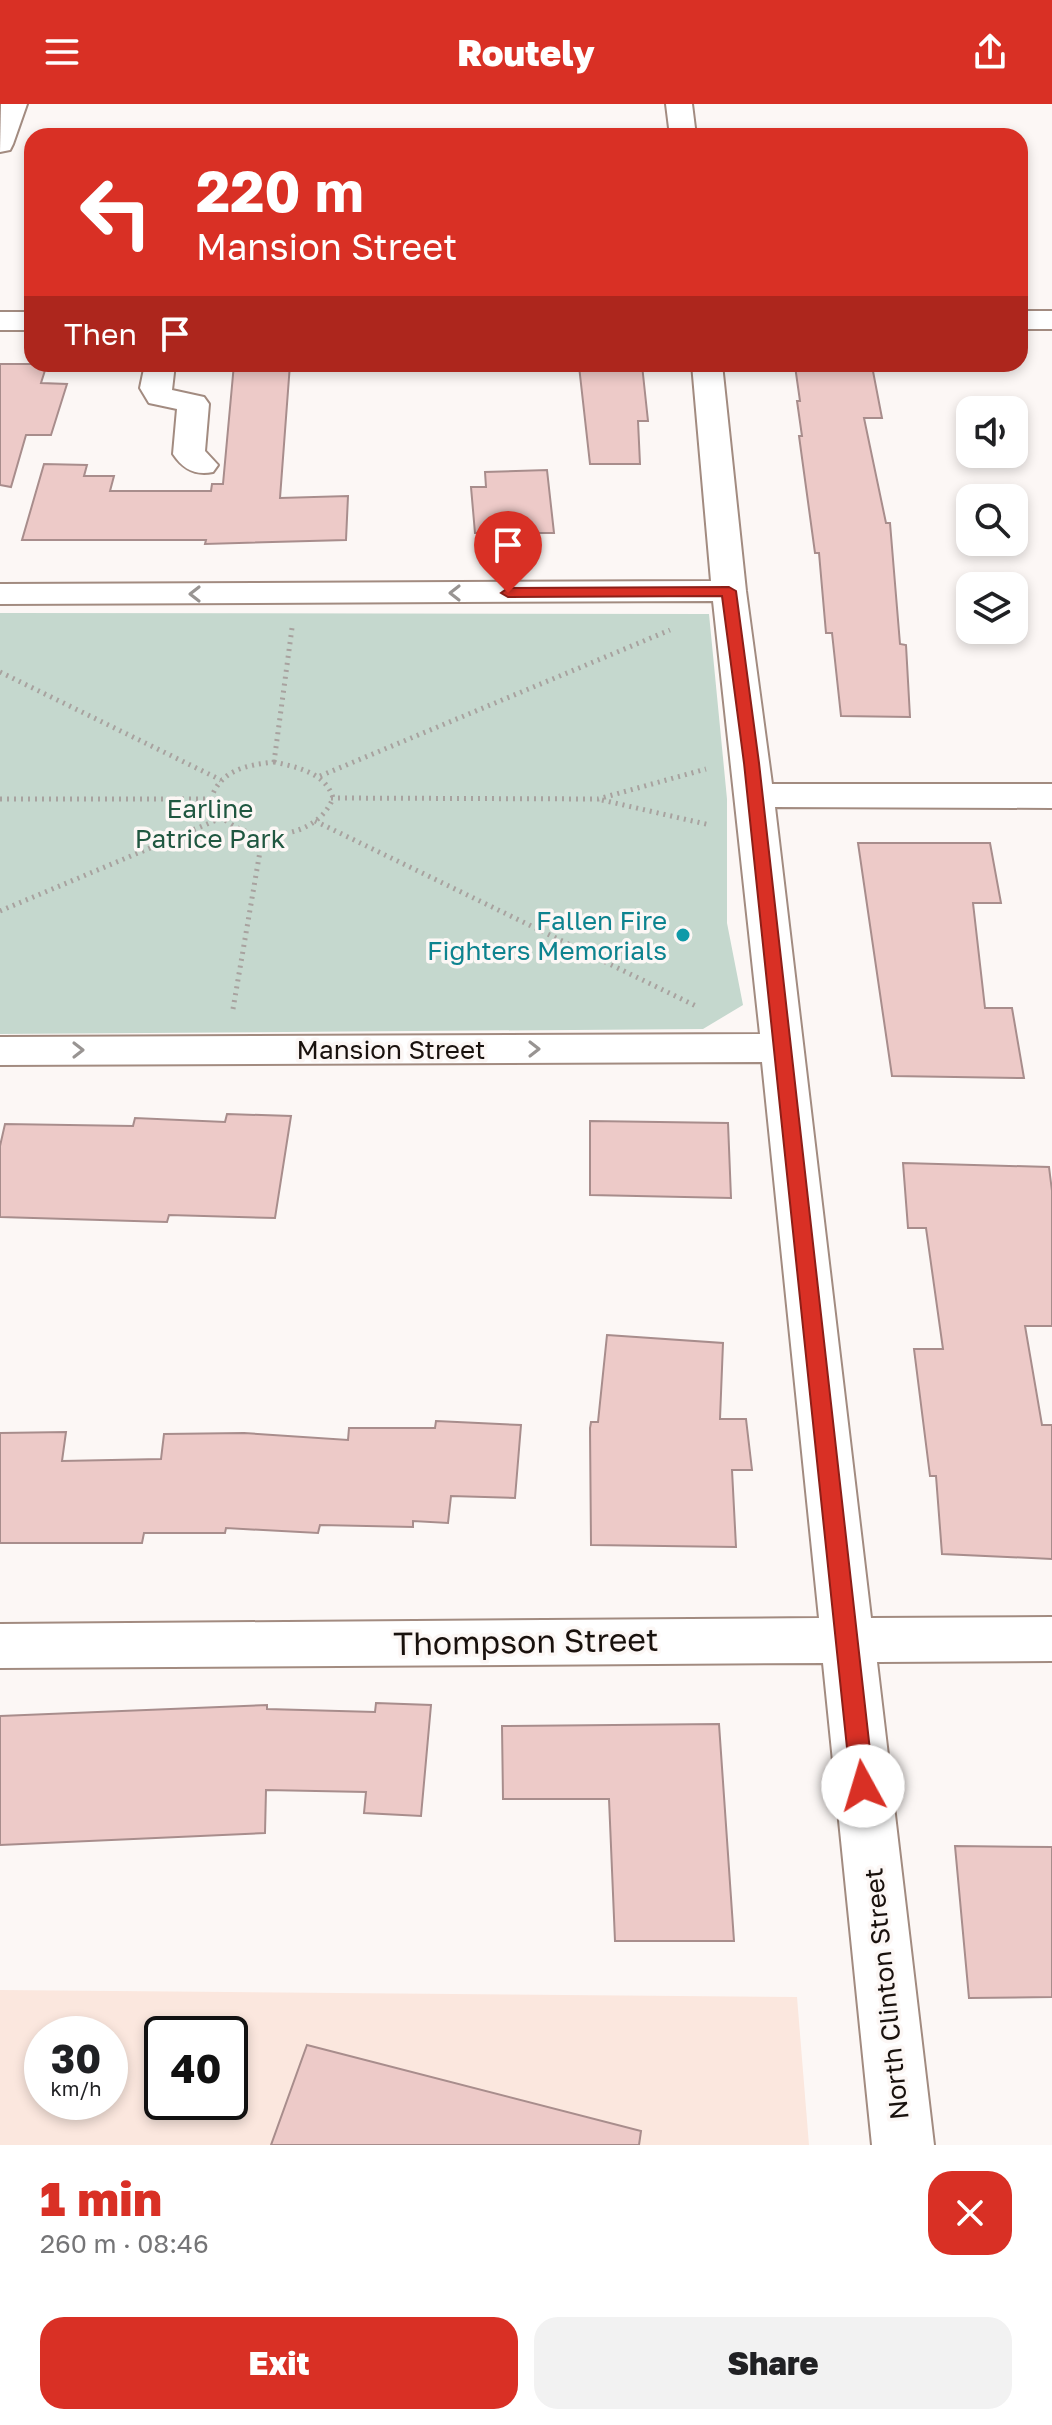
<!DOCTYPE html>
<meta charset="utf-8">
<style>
:root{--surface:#fff;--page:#f2f2f2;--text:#202124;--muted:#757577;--accent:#d93025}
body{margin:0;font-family:"Golos Text",sans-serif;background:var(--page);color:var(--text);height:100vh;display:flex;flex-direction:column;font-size:30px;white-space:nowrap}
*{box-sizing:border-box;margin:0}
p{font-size:26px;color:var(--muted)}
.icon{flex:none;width:44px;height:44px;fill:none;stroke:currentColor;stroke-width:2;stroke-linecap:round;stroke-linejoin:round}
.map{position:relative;height:2041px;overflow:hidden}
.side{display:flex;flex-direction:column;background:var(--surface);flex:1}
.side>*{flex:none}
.banner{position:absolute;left:24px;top:24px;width:1004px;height:244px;border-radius:24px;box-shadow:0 4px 12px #0003;background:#d93025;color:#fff;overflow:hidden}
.fabs{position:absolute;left:956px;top:292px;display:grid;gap:16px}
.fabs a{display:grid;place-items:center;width:72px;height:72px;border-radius:16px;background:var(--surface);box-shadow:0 4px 12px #0003;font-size:40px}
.speed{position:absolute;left:24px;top:1912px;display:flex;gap:16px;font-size:40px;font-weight:700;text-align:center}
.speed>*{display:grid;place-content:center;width:104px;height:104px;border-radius:50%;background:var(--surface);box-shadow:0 4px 12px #0003;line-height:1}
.speed small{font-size:20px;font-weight:400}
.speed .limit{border:4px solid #111;border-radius:12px;background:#fff;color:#111}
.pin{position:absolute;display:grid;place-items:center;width:68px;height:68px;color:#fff;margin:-82px -34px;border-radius:50% 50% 50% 0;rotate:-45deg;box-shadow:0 0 8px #0007}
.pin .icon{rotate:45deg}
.me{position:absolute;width:88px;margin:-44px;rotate:354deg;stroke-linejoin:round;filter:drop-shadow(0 0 6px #0008)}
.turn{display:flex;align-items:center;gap:28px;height:168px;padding:0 40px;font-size:36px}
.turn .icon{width:104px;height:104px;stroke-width:2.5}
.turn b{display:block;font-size:56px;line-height:68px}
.then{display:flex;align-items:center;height:76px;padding:0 40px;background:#0003;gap:16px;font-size:30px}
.round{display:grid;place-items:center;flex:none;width:84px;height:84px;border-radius:24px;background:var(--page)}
.overview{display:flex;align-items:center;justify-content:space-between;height:136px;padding:0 40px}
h1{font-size:48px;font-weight:800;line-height:60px;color:var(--accent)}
.button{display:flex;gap:16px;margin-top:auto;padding:16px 40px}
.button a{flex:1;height:92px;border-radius:24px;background:var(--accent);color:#fff;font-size:32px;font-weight:800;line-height:92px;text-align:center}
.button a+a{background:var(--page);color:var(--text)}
header{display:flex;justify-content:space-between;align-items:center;height:104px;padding:0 40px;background:var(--accent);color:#fff;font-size:36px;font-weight:800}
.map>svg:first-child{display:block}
</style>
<header><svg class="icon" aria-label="menu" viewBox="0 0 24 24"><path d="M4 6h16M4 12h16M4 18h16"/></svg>Routely<svg class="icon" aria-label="share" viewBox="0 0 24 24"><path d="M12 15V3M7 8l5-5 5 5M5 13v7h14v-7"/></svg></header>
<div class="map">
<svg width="1052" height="2041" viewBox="0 0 1052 2041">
<rect width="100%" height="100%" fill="#fcf7f5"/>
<path fill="#fbe7de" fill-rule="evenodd" d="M0 1886 797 1893 809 2041H0ZM42 1930H110V1998H42ZM162 1930H230V1998H162Z"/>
<path fill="#c5d8ce" d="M0 509 709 510 727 695V819L743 901 703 925 0 930Z"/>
<g fill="#edcac8" stroke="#a88d8c" stroke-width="2">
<path d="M0 260H47L41 279 67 280 51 331H26L11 383 0 381Z"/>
<path d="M234 260H290L280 394 348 392 346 436 205 440 206 436H22L44 360 87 361 84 372H114L110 387H211L212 380H223Z"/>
<path d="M642 261 648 317H638L640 360H590L579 262Z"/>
<path d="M795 262H872L882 314H864L886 419H890L900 540 906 541 910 613 841 612 832 529H826L819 449H815L799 332H802L797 297H800Z"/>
<path d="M547 366 554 429H475L471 383H486L485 368Z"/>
<path d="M858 739H990L1001 799H973L985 904H1012L1024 974 892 972Z"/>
<path d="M227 1010 291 1012 275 1114 169 1111 167 1118 0 1113V1042L5 1020 133 1022 135 1014 225 1018Z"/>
<path d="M590 1017 728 1019 731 1094 590 1091Z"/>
<path d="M903 1059 1049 1063 1052 1087V1222H1025L1042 1321H1052V1455L942 1450 936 1372H930L914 1245H943L926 1124H908Z"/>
<path d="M607 1231 723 1239 720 1315H746L752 1366H732L736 1443 591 1441 590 1324 591 1318H598Z"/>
<path d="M436 1317 521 1321 515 1394 451 1392 448 1419 413 1417V1423L320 1421 318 1429 226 1424 225 1429H144L142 1439H0V1329L66 1328 62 1357 161 1355 164 1330 244 1329 348 1336 349 1324H435Z"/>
<path d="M376 1599 431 1601 421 1712 364 1709 366 1688 266 1686 265 1729 0 1741V1612L267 1601V1605L375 1608Z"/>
<path d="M719 1620 734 1837H615L609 1695H503L502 1622Z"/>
<path d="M955 1742 1052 1743V1893L969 1894Z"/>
<path d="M307 1941 641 2027 639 2041H271Z"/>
</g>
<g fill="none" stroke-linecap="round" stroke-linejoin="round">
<g stroke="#a28b80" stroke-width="4">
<g id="minor">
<path d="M1 0H27L13 40 10 46 0 48Z"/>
<path d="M666 0H692L696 32H670Z"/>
<rect x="1020" y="207" width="32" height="18"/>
<rect x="0" y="208" width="32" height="18"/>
<path d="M145 260H175L172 286 204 293 209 300 205 347 218 361 213 368C195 372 183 365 173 350L177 305 149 299 140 284Z"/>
<path d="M692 260H722L746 487 772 680H1052V704L775 703 871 1514 1052 1513V1557L877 1558 934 2041H872L823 1559 0 1564V1520L819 1514 762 958 0 961V933L760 930 713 497 0 500V480L711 477Z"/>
</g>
</g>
<g stroke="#a8a29f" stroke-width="5" stroke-dasharray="2 5" stroke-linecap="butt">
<path d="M0 568 221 676"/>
<path d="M274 658C297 663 326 669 333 694 315 742 227 744 211 695 220 666 247 661 274 658Z"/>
<path d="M274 658 292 524"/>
<path d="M320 672 670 526"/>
<path d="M331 694 598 695 706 665"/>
<path d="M0 695H211"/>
<path d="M602 696 710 721"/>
<path d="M315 717 696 902"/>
<path d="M0 807 219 715"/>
<path d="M233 905 263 730"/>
</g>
<use href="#minor" fill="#fff" fill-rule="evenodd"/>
</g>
<defs><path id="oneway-chevron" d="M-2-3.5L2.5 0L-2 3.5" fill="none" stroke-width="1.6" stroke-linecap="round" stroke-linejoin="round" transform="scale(2)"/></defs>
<g stroke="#989492">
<use href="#oneway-chevron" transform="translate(455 489) rotate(180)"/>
<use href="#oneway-chevron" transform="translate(195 490) rotate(-180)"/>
<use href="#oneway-chevron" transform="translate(534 945)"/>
<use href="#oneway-chevron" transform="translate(78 946)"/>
</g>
<path fill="#d93025" stroke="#8d1f18" stroke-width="2" d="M729 483 736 487 759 659 874 1682 871 1689 863 1692 854 1689 851 1682 744 659 722 492 508 493 501 489 508 484Z"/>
<circle fill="#0f9aa8" stroke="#fcf7f5" stroke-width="3" cx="683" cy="831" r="8"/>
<g text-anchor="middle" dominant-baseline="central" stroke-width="7" stroke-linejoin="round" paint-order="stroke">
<g font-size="26" fill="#1f5740" stroke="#fcf7f5">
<text x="210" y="704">Earline<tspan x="210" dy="30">Patrice Park</tspan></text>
</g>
<g font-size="26" fill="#0d838f" stroke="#fcf7f5" text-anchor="end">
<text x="667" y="816">Fallen Fire<tspan x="667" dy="30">Fighters Memorials</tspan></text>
</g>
<g font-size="26" fill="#19110d" stroke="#fcf7f5">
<text x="391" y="945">Mansion Street</text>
<text transform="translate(886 1890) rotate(-96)">North Clinton Street</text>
</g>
<g font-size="32" fill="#19110d" stroke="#fcf7f5">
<text transform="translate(526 1537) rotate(-1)">Thompson Street</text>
</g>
</g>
</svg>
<div class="fabs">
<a><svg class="icon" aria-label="sound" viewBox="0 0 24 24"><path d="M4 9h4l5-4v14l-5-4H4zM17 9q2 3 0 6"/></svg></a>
<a><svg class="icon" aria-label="search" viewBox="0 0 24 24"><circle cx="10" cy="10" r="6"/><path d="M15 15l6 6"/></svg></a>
<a><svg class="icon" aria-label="layers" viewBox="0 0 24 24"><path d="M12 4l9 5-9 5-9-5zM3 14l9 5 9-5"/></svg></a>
</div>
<div class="speed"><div>30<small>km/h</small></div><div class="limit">40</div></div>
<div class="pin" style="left:508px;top:489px;background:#d93025"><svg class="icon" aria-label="arrive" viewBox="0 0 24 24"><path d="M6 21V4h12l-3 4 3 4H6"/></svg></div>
<svg class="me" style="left:863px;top:1682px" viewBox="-20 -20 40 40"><circle r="19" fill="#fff"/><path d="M0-13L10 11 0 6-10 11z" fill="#d93025"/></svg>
<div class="banner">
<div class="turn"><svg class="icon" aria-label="left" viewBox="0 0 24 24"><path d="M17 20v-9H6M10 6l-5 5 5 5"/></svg><div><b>220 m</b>Mansion Street</div></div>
<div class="then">Then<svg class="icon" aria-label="arrive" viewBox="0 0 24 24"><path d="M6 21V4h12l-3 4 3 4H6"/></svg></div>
</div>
</div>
<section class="side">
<div class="overview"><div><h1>1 min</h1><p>260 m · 08:46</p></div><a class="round" style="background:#d93025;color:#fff"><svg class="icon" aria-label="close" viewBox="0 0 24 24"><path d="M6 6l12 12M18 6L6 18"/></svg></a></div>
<div class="button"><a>Exit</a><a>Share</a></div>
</section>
